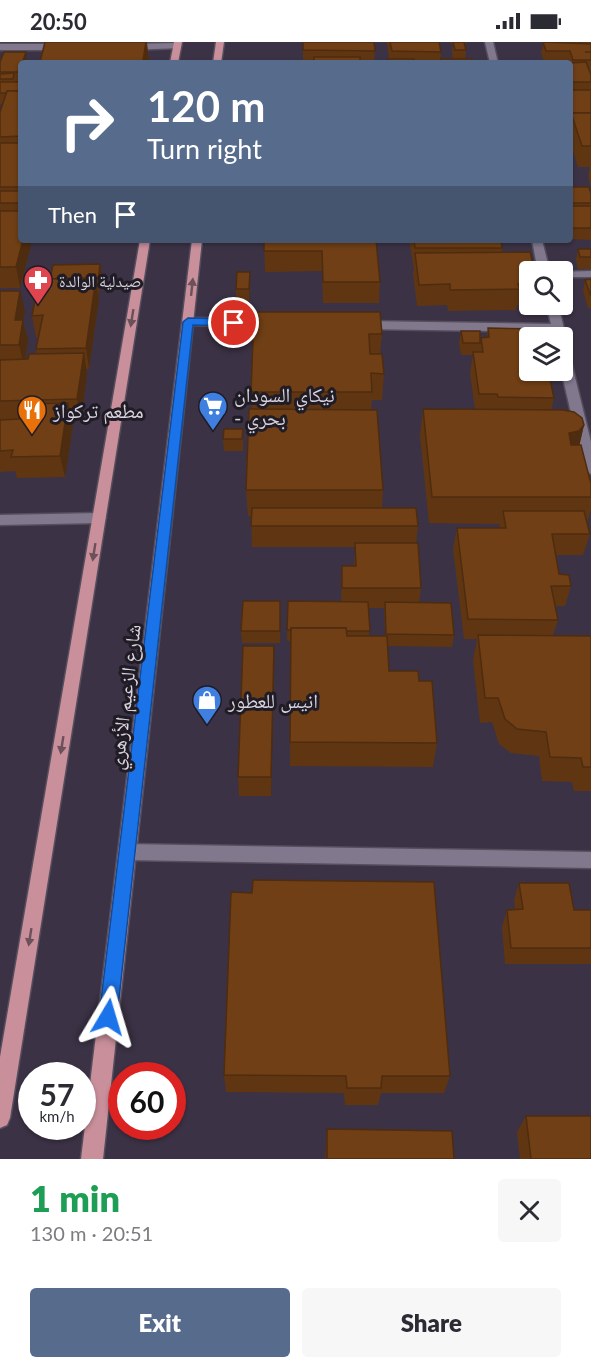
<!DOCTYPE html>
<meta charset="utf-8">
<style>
:root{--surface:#fff;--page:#f7f7f7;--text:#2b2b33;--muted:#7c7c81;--accent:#576b8d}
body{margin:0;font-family:Lato,"Noto Naskh Arabic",sans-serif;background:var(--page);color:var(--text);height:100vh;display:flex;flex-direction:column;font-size:22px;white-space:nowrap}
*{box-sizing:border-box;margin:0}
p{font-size:20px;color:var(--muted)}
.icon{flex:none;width:33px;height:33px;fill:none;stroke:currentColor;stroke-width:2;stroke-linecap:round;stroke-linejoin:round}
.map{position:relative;height:1117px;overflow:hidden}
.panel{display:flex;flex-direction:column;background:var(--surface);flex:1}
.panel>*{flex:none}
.guide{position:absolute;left:18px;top:18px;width:555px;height:183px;border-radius:6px;box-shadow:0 2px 4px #0004;background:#576b8d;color:#fff;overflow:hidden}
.buttons{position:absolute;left:519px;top:219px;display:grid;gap:12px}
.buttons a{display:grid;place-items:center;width:54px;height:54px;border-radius:6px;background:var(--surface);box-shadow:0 2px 4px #0004;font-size:30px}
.speed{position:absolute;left:18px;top:1020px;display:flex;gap:12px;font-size:30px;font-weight:700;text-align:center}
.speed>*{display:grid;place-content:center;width:78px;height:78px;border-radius:50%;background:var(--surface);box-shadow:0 2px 4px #0004;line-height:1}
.speed small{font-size:15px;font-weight:400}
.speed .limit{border:9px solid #d22;background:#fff;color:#111}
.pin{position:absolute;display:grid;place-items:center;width:51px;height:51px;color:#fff;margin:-26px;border:3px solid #fff;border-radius:50%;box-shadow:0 2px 6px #0007}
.me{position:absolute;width:66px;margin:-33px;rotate:7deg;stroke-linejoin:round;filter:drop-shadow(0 0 4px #0008)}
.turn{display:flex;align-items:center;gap:21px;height:126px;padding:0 30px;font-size:27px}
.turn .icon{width:78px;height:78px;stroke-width:2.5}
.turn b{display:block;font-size:42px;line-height:51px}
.then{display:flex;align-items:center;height:57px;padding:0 30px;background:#0003;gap:12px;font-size:22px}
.round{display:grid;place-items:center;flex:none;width:63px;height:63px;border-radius:6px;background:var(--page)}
.head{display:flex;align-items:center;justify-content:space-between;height:102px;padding:0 30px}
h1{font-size:36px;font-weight:800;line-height:45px;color:#1e9e55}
.cta{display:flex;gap:12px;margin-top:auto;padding:12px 30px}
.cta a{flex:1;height:69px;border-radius:6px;background:var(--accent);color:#fff;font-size:24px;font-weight:800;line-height:69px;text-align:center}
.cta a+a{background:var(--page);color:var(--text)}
.status{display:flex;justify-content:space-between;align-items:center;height:42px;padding:0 30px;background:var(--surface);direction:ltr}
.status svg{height:16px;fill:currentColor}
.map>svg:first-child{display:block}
</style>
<div class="status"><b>20:50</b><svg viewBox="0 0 49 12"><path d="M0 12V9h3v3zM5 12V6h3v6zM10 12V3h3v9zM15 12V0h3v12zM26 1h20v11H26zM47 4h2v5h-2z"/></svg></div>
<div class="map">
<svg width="591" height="1117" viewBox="0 0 591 1117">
<rect width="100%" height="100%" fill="#3b3245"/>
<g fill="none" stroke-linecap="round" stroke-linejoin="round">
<g stroke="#554e5d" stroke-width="3">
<g id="minor">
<path d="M485 0H493L498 21H490Z"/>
<path d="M177 1 181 4 180 6 129 8 125 5 129 2Z"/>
<path d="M0 2H63L67 5 63 8H0Z"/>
<path d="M532 198H542L550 230H538Z"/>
<path d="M591 229V235H562V230H558Z"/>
<path d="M546 262H558L566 295 564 298 554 296 553 290 363 287 357 283 363 279 551 282Z"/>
<path d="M188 276 273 277 279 281 273 285 184 283 182 280Z"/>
<path d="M562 303 568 307 591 400V432L584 427 561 328Z"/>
<path d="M99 471 106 476 99 481 0 483V473Z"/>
<path d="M127 802 591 810V826L127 818 121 816 118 810 121 804Z"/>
</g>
</g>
<g stroke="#554e5d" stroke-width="3">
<g id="major">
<path d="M174 0H182L178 21H170Z"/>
<path d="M216 0H224L221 21H213Z"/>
<path d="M140 198H150L10 1076 7 1083 0 1086V1015Z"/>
<path d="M192 198H202L103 1117H81Z"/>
</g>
</g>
<use href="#minor" fill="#81788d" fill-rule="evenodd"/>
<use href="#major" fill="#c98f9b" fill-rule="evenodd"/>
</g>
<g fill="#603612" fill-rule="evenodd">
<path d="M45 0H147L149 17 148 21H40Z"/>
<path d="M303 0 375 9 374 21H303Z"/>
<path d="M387 0H439L441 10 440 21H387V17H389Z"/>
<path d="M451 0H467L466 2H464L466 8 465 17 473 21H440L441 17H453L452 11 453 2H451Z"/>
<path d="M542 0H579V1L583 2 582 0H591V29H590L591 33V145L588 134 590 125H578L570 99V21L568 20H544L541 10 543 3Z"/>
<path d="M0 20 28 21H21V198L31 203 20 246H0V70L3 62H0Z"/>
<path d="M570 145 591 152V198L570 197Z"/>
<path d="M264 198H376L380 240 379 261H323L322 229 265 230Z"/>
<path d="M409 198H501L502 206V210L530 230V262L534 263H517L516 268 448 269 447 263 417 264 413 231 414 227Z"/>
<path d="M578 207H591V227H578L576 218Z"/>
<path d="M100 222 102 234 99 251H98L99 257 89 327H86L87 332 81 379H72L73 383 65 435 17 436 15 429 0 430V249L25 270 23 279 28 299 25 318 28 317 37 312 36 307 38 295H36L32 274 50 237Z"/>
<path d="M591 237V266H588L583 249 585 238Z"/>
<path d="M250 242 249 259H236V247Z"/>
<path d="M254 270 382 292 380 312 384 332 382 358H372L371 368 383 448 382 466 418 484 416 501 421 546 419 561 454 593 452 605 388 604 389 629 419 639 437 701 433 725 290 724 291 599H287L288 559 341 560 342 524H354L355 505H252L251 474H248L246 448 252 367 251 350ZM369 566H384L385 594H369Z"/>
<path d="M488 286 554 356 551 368 584 383 579 403 591 442V467L587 481 590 492 583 513H556L559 532 571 544 565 564H555L558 578 553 593 591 594V749H574L572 740 542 739 539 714 511 711 499 702 492 680 480 681 473 618 477 597H464L453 507 457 486H499L500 482 429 481 420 394 423 367H475L470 331 473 313H461L459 301 461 289 481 299 487 295Z"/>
<path d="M243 387V409H224L223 397Z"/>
<path d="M280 559V601H242L241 589Z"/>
<path d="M274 624 271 754H239L238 735Z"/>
<path d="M519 841 574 868H591V922H505L502 885 507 868H515L514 858Z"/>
<path d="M224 1033 450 1034 444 1051H381L378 1063H345L344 1051 226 1050Z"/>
<path d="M526 1074 591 1117H520L517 1090Z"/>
<path d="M327 1087 454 1117H325Z"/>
</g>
<g fill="#4e2c0f">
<path d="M146 0 149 17 148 21H143Z"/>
<path d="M26 10 27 21H22Z"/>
<path d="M21 23V41L19 30Z"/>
<path d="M23 198H30L31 203 20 246 16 225Z"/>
<path d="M100 222 102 234 99 251 98 239Z"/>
<path d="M250 230V242L249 259V247Z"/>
<path d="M96 236 99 257 89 327 86 306Z"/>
<path d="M20 249 25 270 23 279 28 299 24 324 19 303 15 278Z"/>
<path d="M84 311 87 332 81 379 77 357Z"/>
<path d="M68 361 73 383 65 435 60 414Z"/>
<path d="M584 383 578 410 573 416 569 391Z"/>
<path d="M274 604V624L271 754V735Z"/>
</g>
<g fill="#703f15" stroke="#4e2c0f" stroke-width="1.5">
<path d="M45 0H146L143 19 40 20Z"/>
<path d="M303 0H374L375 9 303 8Z"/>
<path d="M390 0H439L441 10 392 9Z"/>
<path d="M453 0H464L466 8H455Z"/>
<path d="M543 0 591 2V10H585H591V18H573L570 9H546Z"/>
<path d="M4 10H26L19 30H0V20Z"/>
<rect x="314" y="15" width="46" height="6"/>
<path d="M387 17H414L415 21H387Z"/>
<path d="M441 17H472L473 21H441Z"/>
<rect x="529" y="20" width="19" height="1"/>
<path d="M586 20 591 33V40H570V21Z"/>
<path d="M14 31 13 37H0V32Z"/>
<path d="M0 40H21V49H7L6 51H0Z"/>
<path d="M570 48H591V71H571L570 76Z"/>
<path d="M7 49H21V94L0 95V70Z"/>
<path d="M571 71H591V104H582Z"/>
<rect x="0" y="101" width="21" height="44"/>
<path d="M570 145H589L591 152V161H570Z"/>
<rect x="0" y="149" width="21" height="12"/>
<path d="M570 164H591V186H572L570 179Z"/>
<path d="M0 169H21V179L20 182H21V198H23L16 225H0Z"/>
<path d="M264 198H376L380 240H323L322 209H264Z"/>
<path d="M414 198H501L502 206H415Z"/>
<path d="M578 207H591V215H580Z"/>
<path d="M530 210 535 230H530V242H518L520 247 450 248V242L419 243 415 211Z"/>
<path d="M100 222 98 239H96V236L50 237 53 223Z"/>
<path d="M237 230H250L249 247H236Z"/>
<path d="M96 236 86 306 36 307 43 273 32 274 39 237Z"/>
<path d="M591 237V254L585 238Z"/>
<path d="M0 249H20L15 278H23L19 303H0Z"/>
<path d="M254 270H380L382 292H369L370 312H382L384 332 371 331 372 350H251Z"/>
<path d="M488 286 540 287 541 296H530V328H548L554 356 498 355 497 352H479L473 310H483L481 296 489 295Z"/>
<path d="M461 289H480V301H463Z"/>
<path d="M84 311 77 357 0 359V318L28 317 29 312Z"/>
<path d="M68 361 60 414 11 415 13 408 0 409V378L19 377 22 362Z"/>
<path d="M249 367 377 368 383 448H246Z"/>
<path d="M423 367 563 368 574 370 582 376 584 383 579 389 569 391 571 403H581L591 442V455H432Z"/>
<path d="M224 387H243L242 397H223Z"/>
<path d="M252 466H416L418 484H251Z"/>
<path d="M503 469H584L590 492H552L559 532 569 533 571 544H551L558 578 468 577 457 486H506Z"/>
<path d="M355 501H418L421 546H342V524H356Z"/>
<path d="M243 559H280V589H241Z"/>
<path d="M288 559 368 560 370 589H346V586H291V588H287Z"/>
<path d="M385 560 451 561 454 593 386 592Z"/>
<path d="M291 586H346L347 594H387L389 629H418L419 639H432L437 701 290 700Z"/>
<path d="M478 593 591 594V725H583L581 716 550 715 546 690 517 687 505 677 498 656H485Z"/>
<path d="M243 604H274L271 735H238Z"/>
<path d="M253 838 434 840 450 1034H382L381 1046H347L346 1034 224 1033 231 850 252 851Z"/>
<path d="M519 841H569L574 868H591V906H511L507 868 523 867Z"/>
<path d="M526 1074H591V1117H531Z"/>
<path d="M327 1087 452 1089 454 1117H327Z"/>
</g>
<defs><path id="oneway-solid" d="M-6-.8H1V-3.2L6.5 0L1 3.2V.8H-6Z" transform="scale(1.5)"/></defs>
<g fill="#6c505a">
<use href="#oneway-solid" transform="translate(192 245) rotate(-84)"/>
<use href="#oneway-solid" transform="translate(132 276) rotate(99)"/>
<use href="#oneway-solid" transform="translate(94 510) rotate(99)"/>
<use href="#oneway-solid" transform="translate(62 703) rotate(99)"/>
<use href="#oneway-solid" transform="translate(30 895) rotate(99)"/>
</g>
<path fill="#1a73e8" stroke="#114b97" stroke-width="1.5" d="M188 276 234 277 240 281 234 284 193 283 117 975 114 982 108 984 102 982 99 975 183 280Z"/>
<defs>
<g id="pharmacy-pin" transform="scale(1.5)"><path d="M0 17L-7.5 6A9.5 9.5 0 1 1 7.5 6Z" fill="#e0444e" stroke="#201c25"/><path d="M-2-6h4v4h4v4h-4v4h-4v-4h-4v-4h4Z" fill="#fff"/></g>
<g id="supermarket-pin" transform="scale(1.5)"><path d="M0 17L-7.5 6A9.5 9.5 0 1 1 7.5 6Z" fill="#3f7fe0" stroke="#201c25"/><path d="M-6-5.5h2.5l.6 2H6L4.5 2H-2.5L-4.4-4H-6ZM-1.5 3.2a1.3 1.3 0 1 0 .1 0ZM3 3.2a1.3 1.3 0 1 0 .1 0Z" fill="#fff"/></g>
<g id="restaurant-pin" transform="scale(1.5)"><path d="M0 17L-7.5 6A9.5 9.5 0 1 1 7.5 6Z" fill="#e8710a" stroke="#201c25"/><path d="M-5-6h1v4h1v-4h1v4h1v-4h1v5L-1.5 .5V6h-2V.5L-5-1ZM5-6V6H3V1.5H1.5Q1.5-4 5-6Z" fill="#fff"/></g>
<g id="shop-pin" transform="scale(1.5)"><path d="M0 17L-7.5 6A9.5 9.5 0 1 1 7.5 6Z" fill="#3f7fe0" stroke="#201c25"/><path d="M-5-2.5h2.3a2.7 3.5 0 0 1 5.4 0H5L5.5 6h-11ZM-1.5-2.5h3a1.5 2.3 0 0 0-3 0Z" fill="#fff"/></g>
</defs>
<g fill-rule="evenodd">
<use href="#pharmacy-pin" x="38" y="238"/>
<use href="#supermarket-pin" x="213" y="364"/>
<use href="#restaurant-pin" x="32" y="368"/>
<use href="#shop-pin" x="207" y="658"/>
</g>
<g text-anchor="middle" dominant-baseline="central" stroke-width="6" stroke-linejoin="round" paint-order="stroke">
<g font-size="16" fill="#d8d3de" stroke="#201c25" text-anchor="start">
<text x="59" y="238">صيدلية الوالدة</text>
</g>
<g font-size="20" fill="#d8d3de" stroke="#201c25" text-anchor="start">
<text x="234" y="352">نيكاي السودان<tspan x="234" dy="23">- بحري</tspan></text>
<text x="53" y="368">مطعم تركواز</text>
<text x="228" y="658">انيس للعطور</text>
</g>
<g font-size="20" fill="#d8d3de" stroke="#201c25">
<text transform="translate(124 655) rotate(-83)">شارع الزعيم الأزهري</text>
</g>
</g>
</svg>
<div class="buttons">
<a><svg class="icon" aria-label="search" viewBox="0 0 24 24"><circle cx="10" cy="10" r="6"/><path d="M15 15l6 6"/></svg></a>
<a><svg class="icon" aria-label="layers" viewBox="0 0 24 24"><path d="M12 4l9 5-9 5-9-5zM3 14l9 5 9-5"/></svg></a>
</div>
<div class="speed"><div>57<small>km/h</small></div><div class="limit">60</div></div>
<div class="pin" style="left:234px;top:281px;background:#d93025"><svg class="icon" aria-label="arrive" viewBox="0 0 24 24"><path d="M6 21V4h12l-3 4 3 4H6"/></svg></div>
<svg class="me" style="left:108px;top:975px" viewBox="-20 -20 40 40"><path d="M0-17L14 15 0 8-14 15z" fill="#1a73e8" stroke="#fff" stroke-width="4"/></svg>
<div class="guide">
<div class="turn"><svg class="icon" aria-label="right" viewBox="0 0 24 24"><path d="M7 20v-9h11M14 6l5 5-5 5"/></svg><div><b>120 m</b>Turn right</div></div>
<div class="then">Then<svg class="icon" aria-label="arrive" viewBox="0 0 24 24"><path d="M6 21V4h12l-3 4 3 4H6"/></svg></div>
</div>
</div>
<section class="panel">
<div class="head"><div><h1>1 min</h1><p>130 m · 20:51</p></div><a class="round"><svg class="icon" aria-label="close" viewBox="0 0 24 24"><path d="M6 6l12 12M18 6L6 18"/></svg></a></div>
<div class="cta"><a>Exit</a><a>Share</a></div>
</section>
